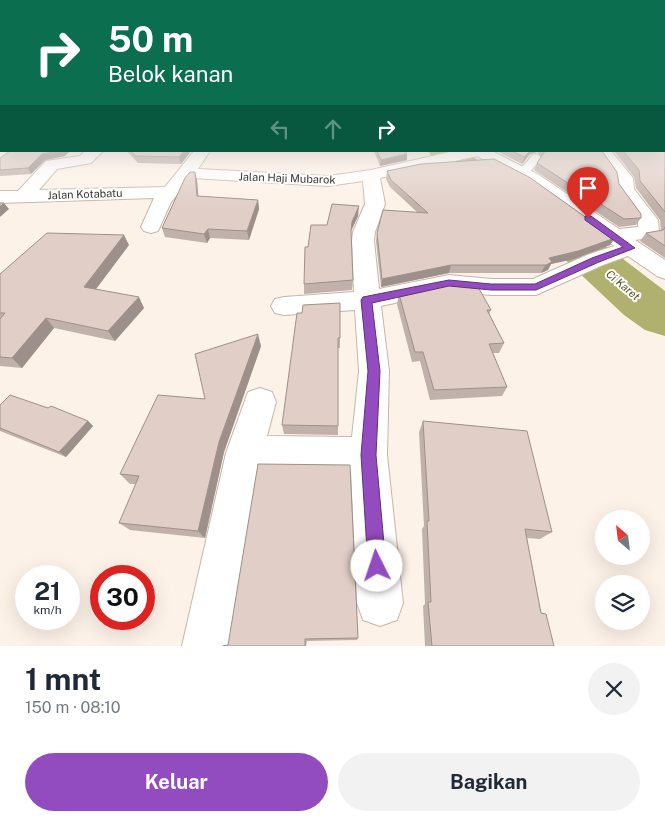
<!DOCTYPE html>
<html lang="id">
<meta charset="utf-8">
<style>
:root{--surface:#fff;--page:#f2f2f3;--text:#1f2937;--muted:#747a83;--accent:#934cbf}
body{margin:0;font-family:"Public Sans",sans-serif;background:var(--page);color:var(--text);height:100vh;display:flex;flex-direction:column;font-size:19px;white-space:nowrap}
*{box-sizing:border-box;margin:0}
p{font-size:16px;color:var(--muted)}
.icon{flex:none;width:28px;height:28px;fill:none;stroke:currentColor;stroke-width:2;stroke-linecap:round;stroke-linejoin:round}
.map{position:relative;height:646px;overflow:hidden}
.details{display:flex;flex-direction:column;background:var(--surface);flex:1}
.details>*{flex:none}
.guide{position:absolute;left:0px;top:0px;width:665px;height:152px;box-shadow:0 5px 20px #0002;background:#0b6e4f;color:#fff;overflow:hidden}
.needle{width:32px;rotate:332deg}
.fabs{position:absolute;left:595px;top:510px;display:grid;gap:10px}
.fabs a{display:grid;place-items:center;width:55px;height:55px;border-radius:50%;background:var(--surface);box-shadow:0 5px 20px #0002;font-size:25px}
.speed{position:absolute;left:15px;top:565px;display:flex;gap:10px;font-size:25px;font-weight:700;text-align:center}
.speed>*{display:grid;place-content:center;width:65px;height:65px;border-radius:50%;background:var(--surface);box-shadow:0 5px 20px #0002;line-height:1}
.speed small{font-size:12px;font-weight:400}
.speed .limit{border:8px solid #d22;background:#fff;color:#111}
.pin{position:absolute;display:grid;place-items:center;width:42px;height:42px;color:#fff;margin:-51px -21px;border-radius:50% 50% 50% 0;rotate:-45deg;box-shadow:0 0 5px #0007}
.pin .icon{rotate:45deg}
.me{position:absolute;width:55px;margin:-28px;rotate:356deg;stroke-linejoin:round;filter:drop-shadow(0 0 4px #0008)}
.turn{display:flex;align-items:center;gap:18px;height:105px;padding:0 25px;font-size:22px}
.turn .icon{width:65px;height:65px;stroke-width:2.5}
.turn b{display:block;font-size:35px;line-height:42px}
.lanes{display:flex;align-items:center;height:48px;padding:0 25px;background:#0003;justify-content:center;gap:25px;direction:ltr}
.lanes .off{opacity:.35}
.round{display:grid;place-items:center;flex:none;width:52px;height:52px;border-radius:26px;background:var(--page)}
.headline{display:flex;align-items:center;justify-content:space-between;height:85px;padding:0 25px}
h1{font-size:30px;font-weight:700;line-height:38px}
.primary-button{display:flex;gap:10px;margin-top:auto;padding:10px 25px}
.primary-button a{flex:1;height:58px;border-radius:30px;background:var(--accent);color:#fff;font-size:20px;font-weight:700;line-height:58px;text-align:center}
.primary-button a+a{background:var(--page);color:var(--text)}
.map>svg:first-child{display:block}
</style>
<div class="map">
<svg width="665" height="646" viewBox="0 0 665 646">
<rect width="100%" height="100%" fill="#fdf2e8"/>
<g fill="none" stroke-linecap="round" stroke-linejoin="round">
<path fill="#b0b16e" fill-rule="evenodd" d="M428 151H465L496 173 504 182 535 224 589 233 665 291V336L645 330 624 315 559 254 505 244 470 189 433 158Z"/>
<g stroke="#c4b6aa" stroke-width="2">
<path id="service" d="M536 154 541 157C535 166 529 178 516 175L515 173C521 166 526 165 532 155Z"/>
</g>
<g stroke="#c4b6aa" stroke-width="2">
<path id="minor" d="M85 151H103L91 163 57 169 39 190 165 187 194 151H210L198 169 328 176 371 170 454 151H492L539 175 619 229 638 227V221L616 190 615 178 595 151H611L633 178 634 189 658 220 659 232 656 237 635 240 665 260V279L657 276 628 256 603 265 536 295H491L449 291 381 306 389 371 387 455 403 603 397 620 380 626 363 620 357 603 351 472 259 471 232 646H182L226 453 248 392 260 388 272 392 276 402 267 436 352 437 359 371 355 310 284 315 275 313 271 306 275 299 284 297 354 292 352 241 353 232 365 204 363 181 328 186 191 178 171 202 158 231 151 233 144 231 141 227 154 198 0 203V191H18L46 161 80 156ZM477 156 527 183 614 246 587 255 533 279H491L449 275 379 289 374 241 375 232 385 204 380 178Z"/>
</g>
<use href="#service" fill="#fff" fill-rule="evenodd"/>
<use href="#minor" fill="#fff" fill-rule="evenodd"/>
</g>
<g fill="#c1b1ab">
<path d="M665 114V258L640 241 646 233 661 231 660 220 636 188 634 177 614 151H664Z"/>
<path d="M127 151H191L181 164 138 163Z"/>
<path d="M374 151H405L407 160 380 166Z"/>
<path d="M497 151H602L619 184 641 218 636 225 619 227 534 170 537 163 541 157 537 152 530 154 522 164Z"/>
<path d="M65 156 45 160 31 174 0 176V158Z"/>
<path d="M387 171 615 238 610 245 574 259 551 264 548 270 541 273H449L381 287 376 241 377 233 417 212 390 187 386 179Z"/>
<path d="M197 180 198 196 258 200 259 209 249 240 210 238 207 243 165 237 162 228Z"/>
<path d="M358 216 351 231V236L353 280 352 290 304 294V284L308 247 327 225Z"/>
<path d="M129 245 96 289 144 308 115 341 54 328 22 368 0 366V274Z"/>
<path d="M399 294 491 310 489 314 504 343 499 353H493L507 387 502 396 430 400 420 361 412 362 397 304Z"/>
<path d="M340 303V348H338V435L284 434 282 425Z"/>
<path d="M261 346 224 452 205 538 130 530 119 523 136 484H130L120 474 205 399Z"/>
<path d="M0 405 48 408 88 421 93 426 66 457 0 431Z"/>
<path d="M423 421 552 532 540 539 527 538 541 613 554 646H425L423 606 425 604 422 529 424 526 419 432Z"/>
<path d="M350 465 358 638 357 640 307 641 306 646H223L228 645Z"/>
</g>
<g fill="#9d908b">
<path d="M60 151H70L65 156 45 160 31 174 28 168 42 154Z"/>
<path d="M184 151H191L181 164 179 157Z"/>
<path d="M530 151H537V152L530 154 522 164 524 157Z"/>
<path d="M407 154V160L380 166 381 160Z"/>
<path d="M195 172 197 180 199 204 197 196Z"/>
<path d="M258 200 259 209 249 240 247 231Z"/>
<path d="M4 203 9 209 0 217V207Z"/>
<path d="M359 206 358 216 351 231 350 241 352 222Z"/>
<path d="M208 229 210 238 207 243 204 234Z"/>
<path d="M124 235 129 245 90 297 84 287Z"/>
<path d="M615 238 610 245 574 259 551 264 548 270 541 273 549 258Z"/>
<path d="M451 265 449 273 381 287 382 279Z"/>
<path d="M139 297 144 308 115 341 108 331Z"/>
<path d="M46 318 54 328 22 368 12 358Z"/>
<path d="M258 334 261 346 224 452 205 538 198 531 219 442Z"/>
<path d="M88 421 93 426 66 457 59 452Z"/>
</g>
<g fill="#e0cec7" stroke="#9d908b">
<path d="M664 114H665V212L640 181 639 170 623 151H664Z"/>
<path d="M10 151H60L42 154 28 168 0 170V158Z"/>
<path d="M131 151H184L179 157 135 156Z"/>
<path d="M377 151H405L407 154 381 160Z"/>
<path d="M512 151H530L524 157Z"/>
<path d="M545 151H602L617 172 619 184 641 214V218L624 219 537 163Z"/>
<path d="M494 159 529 177 615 238 578 251 549 258 552 262 546 265H451L382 279 377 233 383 210 428 213 391 180 387 171 421 164Z"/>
<path d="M190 172H195L197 196 258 200 247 231 208 229 204 234 162 228 185 178Z"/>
<path d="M0 203H4L0 207Z"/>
<path d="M332 204 359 206 352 222 351 231 353 280 304 284 305 247H308L311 225H327Z"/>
<path d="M665 227V246L646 233 663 230Z"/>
<path d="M47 233 124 235 84 287 139 297 108 331 46 318 12 358 0 357V319L5 313H0V274Z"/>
<path d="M452 283 477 285 491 310H487L504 343 489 344 507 387 434 390 423 352H415L399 294Z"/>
<path d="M340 303V338H338V426L282 425 297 313H302L303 305Z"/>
<path d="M258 334 219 442 198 531 119 523 139 476 120 474 158 395 205 399 195 354Z"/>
<path d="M10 395 48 408 51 406 88 421 59 452 0 428V405Z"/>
<path d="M423 421 527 431 552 532 525 529 541 613 546 614 554 646H432L428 602H431L427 521H429Z"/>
<path d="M258 464 350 465 358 638 305 639V646H223L228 645Z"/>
</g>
<linearGradient id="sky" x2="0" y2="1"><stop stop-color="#91b3b7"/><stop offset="0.56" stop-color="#fef9f5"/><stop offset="1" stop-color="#fef9f5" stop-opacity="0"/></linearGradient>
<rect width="665" height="205" fill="url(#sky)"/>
<path fill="#934cbf" stroke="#60317c" d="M585 216H591L635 248 599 262 536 290H491L449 286 372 303 380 371 376 455 386 566 383 573 377 576 371 573 368 566 361 455 368 371 361 300 363 297 449 280 491 284H535L592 258 623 247 585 220Z"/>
<g text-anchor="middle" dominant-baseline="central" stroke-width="4" stroke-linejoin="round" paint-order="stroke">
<g font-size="11" fill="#3a3530" stroke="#fff">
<text transform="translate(287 178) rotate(2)">Jalan Haji Mubarok</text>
<text transform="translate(85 194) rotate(-2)">Jalan Kotabatu</text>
</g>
<g font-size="11" font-style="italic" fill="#50501d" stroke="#fff">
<text transform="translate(623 285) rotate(40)">Ci Karet</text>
</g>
</g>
</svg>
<div class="fabs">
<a><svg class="needle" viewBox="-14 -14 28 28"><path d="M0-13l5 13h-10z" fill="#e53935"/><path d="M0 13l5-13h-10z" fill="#747a83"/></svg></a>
<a><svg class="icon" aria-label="layers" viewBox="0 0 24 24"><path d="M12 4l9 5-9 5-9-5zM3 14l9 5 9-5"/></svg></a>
</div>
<div class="speed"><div>21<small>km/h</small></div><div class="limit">30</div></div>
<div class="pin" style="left:588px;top:218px;background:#d93025"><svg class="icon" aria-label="arrive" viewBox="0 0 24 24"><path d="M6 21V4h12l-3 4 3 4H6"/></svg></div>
<svg class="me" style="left:377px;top:566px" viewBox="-20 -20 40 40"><circle r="19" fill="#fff"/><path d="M0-13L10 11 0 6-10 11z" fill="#934cbf"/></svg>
<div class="guide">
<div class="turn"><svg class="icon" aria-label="right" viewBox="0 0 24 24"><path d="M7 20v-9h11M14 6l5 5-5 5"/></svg><div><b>50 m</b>Belok kanan</div></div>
<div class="lanes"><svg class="icon off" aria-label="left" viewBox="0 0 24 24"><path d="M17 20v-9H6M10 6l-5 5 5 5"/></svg><svg class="icon off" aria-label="ahead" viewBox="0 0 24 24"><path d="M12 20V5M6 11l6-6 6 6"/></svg><svg class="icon" aria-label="right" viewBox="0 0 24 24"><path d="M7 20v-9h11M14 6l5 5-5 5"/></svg></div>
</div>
</div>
<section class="details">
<div class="headline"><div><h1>1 mnt</h1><p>150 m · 08:10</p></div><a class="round"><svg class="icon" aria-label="close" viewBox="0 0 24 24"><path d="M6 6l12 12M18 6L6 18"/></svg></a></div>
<div class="primary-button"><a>Keluar</a><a>Bagikan</a></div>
</section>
